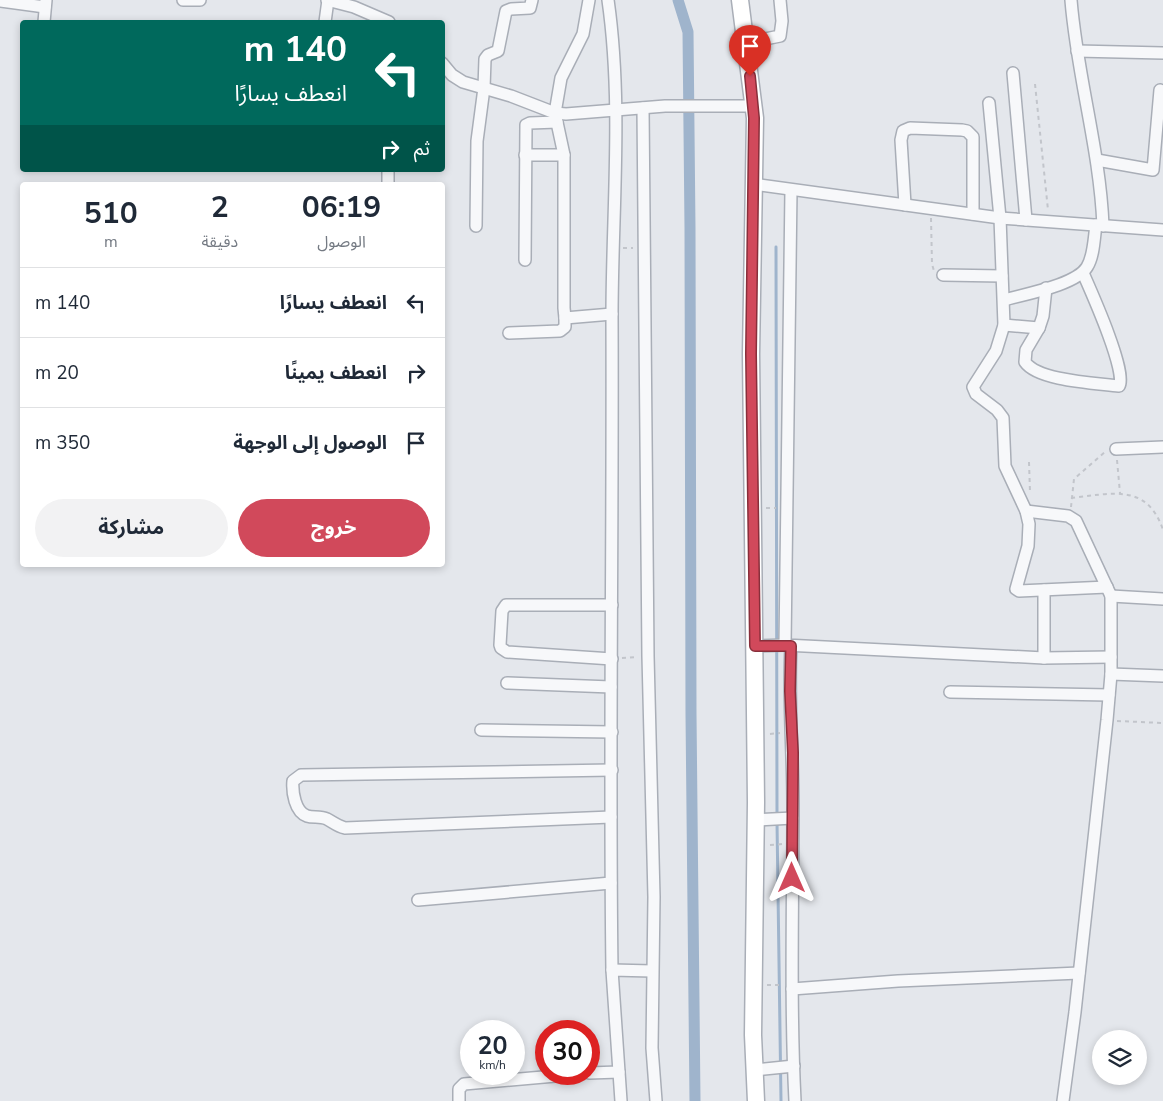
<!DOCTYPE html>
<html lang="ar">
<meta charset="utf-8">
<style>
:root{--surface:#fff;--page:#f2f2f3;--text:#1f2937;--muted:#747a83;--line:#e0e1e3;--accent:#d1495b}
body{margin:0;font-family:"Nunito Sans","Noto Sans Arabic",sans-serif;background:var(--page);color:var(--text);direction:rtl;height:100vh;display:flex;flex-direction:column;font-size:19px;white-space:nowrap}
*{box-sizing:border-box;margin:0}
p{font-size:16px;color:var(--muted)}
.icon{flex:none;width:28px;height:28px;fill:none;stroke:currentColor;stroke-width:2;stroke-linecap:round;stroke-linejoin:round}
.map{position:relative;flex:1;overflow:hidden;direction:ltr}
.details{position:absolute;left:20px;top:182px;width:425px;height:385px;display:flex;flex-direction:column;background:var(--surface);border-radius:5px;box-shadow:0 2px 8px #0003;direction:rtl}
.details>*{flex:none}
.banner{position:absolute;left:20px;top:20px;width:425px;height:152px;border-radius:5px;box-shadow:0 2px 8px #0003;direction:rtl;background:#00695c;color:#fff;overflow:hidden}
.tools{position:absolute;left:1092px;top:1030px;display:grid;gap:10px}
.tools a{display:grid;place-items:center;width:55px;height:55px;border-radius:50%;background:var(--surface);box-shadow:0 2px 8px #0003;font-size:25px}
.speed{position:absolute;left:460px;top:1020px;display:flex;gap:10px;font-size:25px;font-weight:700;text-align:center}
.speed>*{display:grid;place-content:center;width:65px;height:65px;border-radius:50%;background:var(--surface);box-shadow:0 2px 8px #0003;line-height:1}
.speed small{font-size:12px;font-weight:400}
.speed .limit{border:8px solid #d22;background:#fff;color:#111}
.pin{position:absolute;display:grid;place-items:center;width:42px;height:42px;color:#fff;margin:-51px -21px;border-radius:50% 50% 50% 0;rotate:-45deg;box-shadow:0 0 5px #0007}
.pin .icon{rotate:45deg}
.me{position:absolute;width:55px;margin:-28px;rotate:0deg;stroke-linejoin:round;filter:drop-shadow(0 0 4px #0008)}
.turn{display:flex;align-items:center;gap:18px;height:105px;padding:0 15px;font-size:22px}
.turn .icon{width:65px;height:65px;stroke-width:2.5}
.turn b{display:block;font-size:35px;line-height:42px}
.then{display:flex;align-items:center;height:48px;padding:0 15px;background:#0003;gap:10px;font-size:19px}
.eta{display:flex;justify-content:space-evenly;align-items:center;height:85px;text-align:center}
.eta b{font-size:30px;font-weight:700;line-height:35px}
.button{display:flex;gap:10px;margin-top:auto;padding:10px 15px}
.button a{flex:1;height:58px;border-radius:30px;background:var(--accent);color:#fff;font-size:20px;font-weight:700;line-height:58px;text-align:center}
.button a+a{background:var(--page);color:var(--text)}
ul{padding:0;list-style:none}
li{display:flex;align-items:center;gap:15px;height:70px;padding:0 15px;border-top:1px solid var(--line)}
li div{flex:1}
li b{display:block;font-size:19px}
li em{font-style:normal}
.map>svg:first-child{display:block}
</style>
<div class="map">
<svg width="1163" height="1101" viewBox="0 0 1163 1101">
<rect width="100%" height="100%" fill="#e4e7ec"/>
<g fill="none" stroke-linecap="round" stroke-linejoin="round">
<g stroke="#9fb4cc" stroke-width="3">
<path d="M776 247 777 815"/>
<path d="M777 822 781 1101"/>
</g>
<path stroke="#9fb4cc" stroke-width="11" d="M678 0 688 32 690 228 691 714 695 1101"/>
<g stroke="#a9aeb7" stroke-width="14">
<g id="street">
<path d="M183 0H200"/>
<path d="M327 0 354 7 389 22"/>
<path d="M589 0 583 34 561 78 555 113 564 155V308L565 318 612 314"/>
<path d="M608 0C623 105 612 212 612 317 613 535 609 753 612 970"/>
<path d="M1071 0C1077 76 1100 150 1103 226"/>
<path d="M0 1 45 7"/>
<path d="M44 22 46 0"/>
<path d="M325 22 328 0"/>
<path d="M745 43 780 36 782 21 780 0"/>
<path d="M1077 51 1163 53"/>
<path d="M442 63 452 75 463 82 511 96 555 113 566 114 665 106H754"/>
<path d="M1013 73 1026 220"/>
<path d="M989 103 1000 218 1004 325 996 351 973 387 976 394 997 410 1003 418 1005 466 1026 511 1029 524 1028 546 1016 589 1019 591 1107 587"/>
<path d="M643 108 648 656 654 897 652 1048 656 1101"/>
<path d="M525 155H564"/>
<path d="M1097 160 1153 170 1160 90"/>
<path d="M388 170V185"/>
<path d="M753 184 1000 218 1163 230"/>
<path d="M791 190 785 645 1044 658 1111 657"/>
<path d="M905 205 901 140 903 131 910 128 962 130 967 131 973 137V214"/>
<path d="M476 226 477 141 484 88 485 59 488 55 498 51 506 11 511 9 530 8 532 0"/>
<path d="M525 260 526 125 530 123 557 122"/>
<path d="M943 275 1002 276"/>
<path d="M1004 300C1025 294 1076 285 1087 267 1094 256 1094 238 1096 225"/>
<path d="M1004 325 1039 328 1026 350 1025 362C1038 381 1096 383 1119 386 1128 373 1090 289 1083 273"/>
<path d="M1039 328 1043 316 1046 288"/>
<path d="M509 333 560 331 565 327V318"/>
<path d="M1116 449 1163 447"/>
<path d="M1026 511 1068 516 1076 521 1111 596V674L1107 720 1075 1012 1063 1101"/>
<path d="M1044 590V658"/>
<path d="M1111 596 1163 599"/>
<path d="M755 646 785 645"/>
<path d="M791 646C788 699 793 752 793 805 793 904 790 1002 795 1101"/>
<path d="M612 659 507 652 501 648 500 645 502 611 506 605H612"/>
<path d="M1111 674 1163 676"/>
<path d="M507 683 611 687"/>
<path d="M950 692 1109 695"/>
<path d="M481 730 612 732"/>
<path d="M611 817 345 828C337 826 333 822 327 819 320 816 313 818 307 816 295 812 292 792 293 781L301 775 612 770"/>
<path d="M755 820 793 818"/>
<path d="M418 900 611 883"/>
<path d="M792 989 898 981 1079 973"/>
<path d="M755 1070 794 1066"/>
<path d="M619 1072 621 1101"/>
<path d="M589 1073 619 1072 612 970 652 971"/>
<path d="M459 1101V1089L464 1084 578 1074"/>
</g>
</g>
<g stroke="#a9aeb7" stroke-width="19">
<path id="secondary" d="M740 0 755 118 751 354 756 802 753 1035 756 1101"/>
</g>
<g stroke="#c2c5cb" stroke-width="2" stroke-dasharray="4 4" stroke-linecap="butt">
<path d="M1035 84 1048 210"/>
<path d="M931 218 932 264 934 271"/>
<path d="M623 248H633"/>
<path d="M1117 460 1120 493"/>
<path d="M1029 462 1030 492"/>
<path d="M1071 498C1110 494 1147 482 1163 530"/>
<path d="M1071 507 1074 479 1106 451"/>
<path d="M766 508H776"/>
<path d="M622 658 637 657"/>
<path d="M1117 721 1163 723"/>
<path d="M770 734 780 733"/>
<path d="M770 845 783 844"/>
<path d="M767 985H782"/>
</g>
<use href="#street" stroke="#f7f8fa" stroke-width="11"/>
<use href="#secondary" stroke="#fff" stroke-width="16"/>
</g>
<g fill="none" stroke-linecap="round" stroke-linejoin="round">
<g stroke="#882f3b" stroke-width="12">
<path id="route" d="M750 76 754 118 751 354 755 646H791L790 691 793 753 792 878"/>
</g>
<use href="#route" stroke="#d1495b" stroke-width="9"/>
</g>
</svg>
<div class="tools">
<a><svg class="icon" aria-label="layers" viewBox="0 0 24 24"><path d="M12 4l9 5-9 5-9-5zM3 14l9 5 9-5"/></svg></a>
</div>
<div class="speed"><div>20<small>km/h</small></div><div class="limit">30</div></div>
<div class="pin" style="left:750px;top:76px;background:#d93025"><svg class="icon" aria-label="arrive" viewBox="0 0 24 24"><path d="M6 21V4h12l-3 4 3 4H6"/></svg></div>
<svg class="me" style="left:792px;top:878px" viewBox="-20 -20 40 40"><path d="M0-17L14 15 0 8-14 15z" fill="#d1495b" stroke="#fff" stroke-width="4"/></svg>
<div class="banner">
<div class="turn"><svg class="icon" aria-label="left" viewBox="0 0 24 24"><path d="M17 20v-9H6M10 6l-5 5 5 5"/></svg><div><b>140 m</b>انعطف يسارًا</div></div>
<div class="then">ثم<svg class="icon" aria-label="right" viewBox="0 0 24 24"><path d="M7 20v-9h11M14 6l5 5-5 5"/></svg></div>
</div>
<section class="details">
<div class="eta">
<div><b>06:19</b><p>الوصول</p></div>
<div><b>2</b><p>دقيقة</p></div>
<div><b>510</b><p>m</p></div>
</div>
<ul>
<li><svg class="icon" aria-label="left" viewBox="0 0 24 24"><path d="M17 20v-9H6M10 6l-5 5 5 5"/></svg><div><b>انعطف يسارًا</b></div><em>140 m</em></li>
<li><svg class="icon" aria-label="right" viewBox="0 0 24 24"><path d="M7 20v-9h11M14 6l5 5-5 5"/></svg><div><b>انعطف يمينًا</b></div><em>20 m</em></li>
<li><svg class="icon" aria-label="arrive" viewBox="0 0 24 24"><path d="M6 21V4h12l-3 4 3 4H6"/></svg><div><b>الوصول إلى الوجهة</b></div><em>350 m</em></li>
</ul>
<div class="button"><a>خروج</a><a>مشاركة</a></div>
</section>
</div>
